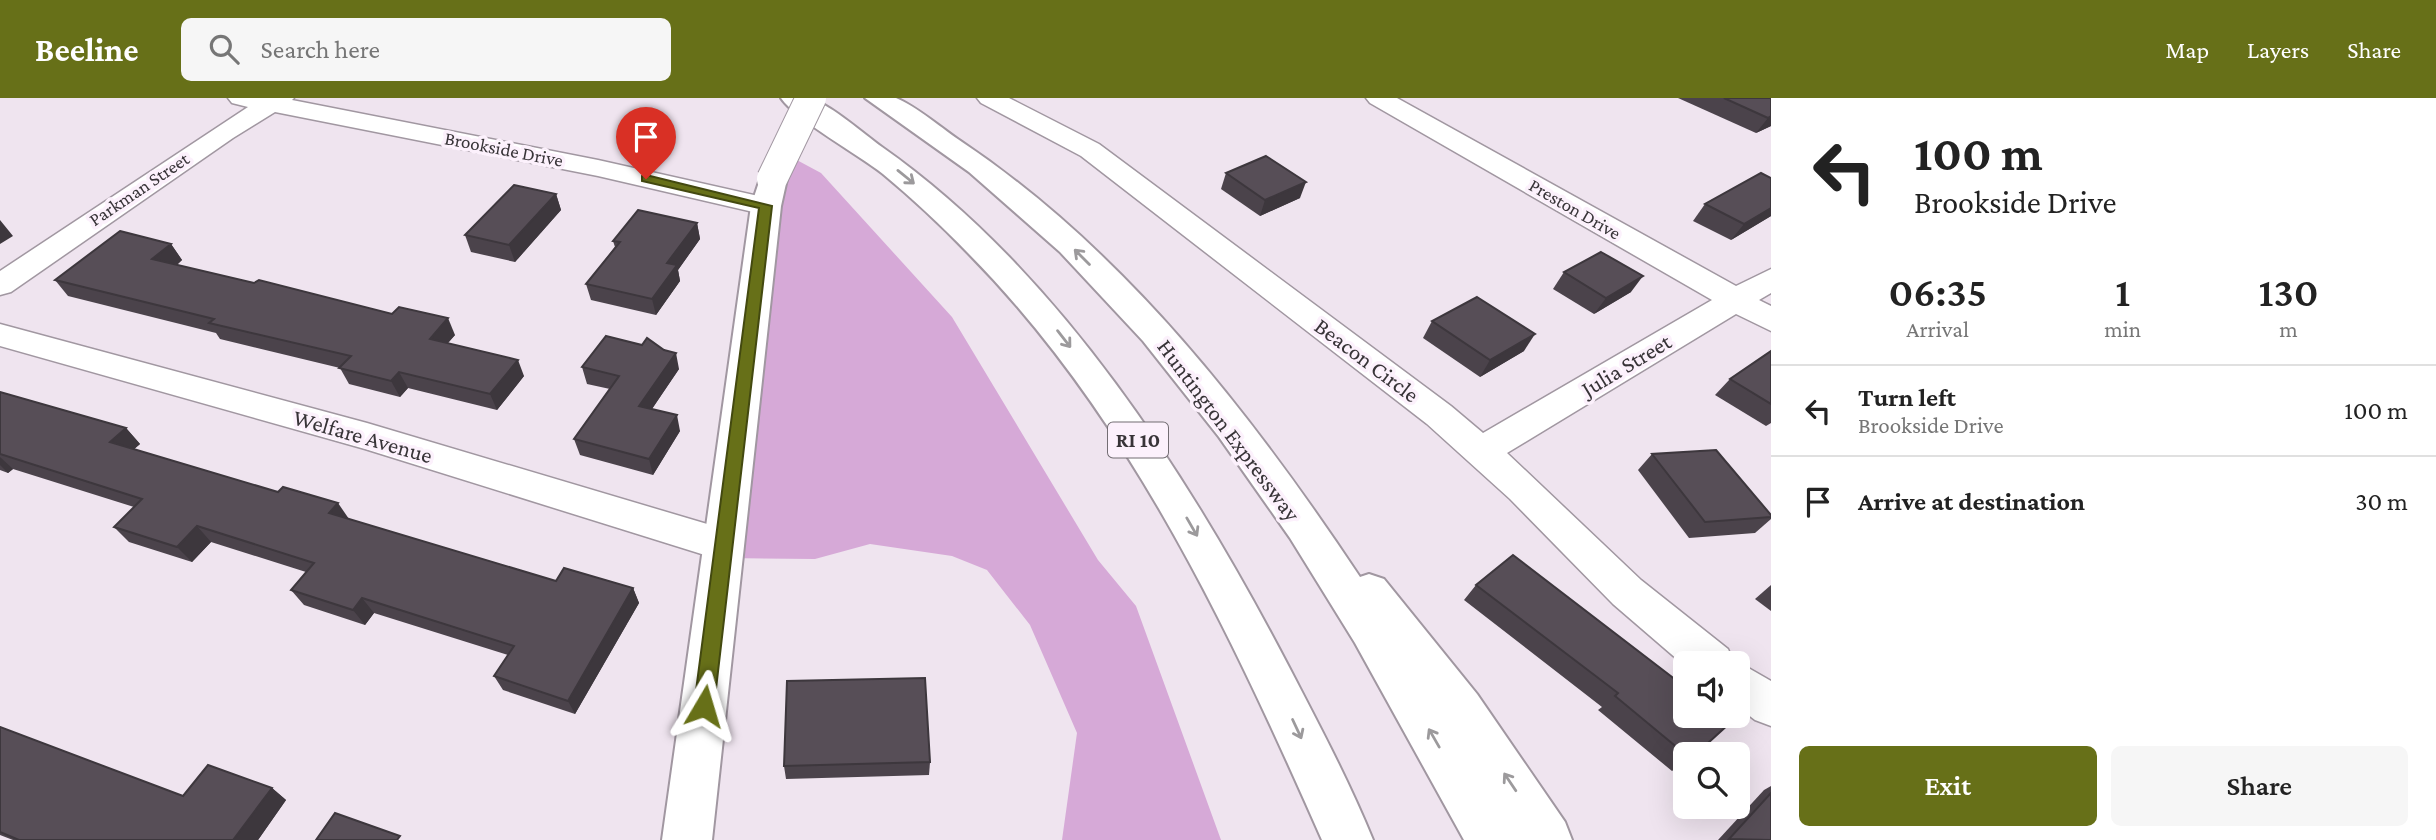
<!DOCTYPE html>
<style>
:root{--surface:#fff;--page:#f6f6f6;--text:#222;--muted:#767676;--line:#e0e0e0;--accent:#677018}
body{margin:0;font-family:"Crimson Pro",serif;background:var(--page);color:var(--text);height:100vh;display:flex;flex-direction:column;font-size:26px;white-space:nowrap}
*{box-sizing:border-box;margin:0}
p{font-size:23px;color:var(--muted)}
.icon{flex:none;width:38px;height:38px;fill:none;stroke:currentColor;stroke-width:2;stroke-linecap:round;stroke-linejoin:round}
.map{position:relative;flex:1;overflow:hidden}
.details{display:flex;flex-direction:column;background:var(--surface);width:665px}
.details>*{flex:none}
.hud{background:#fff;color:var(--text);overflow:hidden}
.buttons{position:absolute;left:1673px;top:553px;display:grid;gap:14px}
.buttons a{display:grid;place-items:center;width:77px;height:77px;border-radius:10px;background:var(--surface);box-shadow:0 7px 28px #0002;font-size:35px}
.pin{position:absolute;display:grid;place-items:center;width:60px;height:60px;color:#fff;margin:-72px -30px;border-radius:50% 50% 50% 0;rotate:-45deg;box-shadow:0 0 7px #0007}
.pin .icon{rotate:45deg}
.me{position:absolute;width:77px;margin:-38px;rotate:7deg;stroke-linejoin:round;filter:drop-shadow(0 0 5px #0008)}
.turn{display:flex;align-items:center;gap:24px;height:147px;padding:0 28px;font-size:32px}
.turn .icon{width:91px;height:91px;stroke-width:2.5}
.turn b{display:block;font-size:49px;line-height:60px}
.eta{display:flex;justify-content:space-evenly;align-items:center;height:119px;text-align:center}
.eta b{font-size:42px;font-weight:600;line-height:49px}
.button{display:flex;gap:14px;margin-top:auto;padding:14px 28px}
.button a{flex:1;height:80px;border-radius:10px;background:var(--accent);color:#fff;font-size:28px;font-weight:600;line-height:80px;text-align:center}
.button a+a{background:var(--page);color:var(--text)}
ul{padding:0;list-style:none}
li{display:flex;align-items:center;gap:21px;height:91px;padding:0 28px;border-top:2px solid var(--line)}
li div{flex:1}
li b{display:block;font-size:26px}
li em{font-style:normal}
header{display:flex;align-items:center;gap:42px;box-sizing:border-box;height:98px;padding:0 35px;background:var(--accent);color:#fff}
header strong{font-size:33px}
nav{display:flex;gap:38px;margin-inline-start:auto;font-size:24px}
.search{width:490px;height:63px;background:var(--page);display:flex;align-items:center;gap:18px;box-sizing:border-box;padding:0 24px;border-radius:10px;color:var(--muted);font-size:26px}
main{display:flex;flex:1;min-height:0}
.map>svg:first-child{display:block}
</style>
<header>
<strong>Beeline</strong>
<div class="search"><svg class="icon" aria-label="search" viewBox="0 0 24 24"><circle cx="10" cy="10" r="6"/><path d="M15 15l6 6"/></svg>Search here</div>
<nav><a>Map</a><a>Layers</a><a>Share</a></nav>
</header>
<main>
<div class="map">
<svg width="1771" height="742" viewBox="0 0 1771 742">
<rect width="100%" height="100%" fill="#efe4ef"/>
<path fill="#d6a9d7" d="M780 53 821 75 952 219 1098 462 1136 508 1221 742H1062L1077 635 1030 527 987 472 952 458 870 446 815 461 727 460Z"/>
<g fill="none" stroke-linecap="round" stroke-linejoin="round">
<g stroke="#a197a1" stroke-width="3">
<g id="minor">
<path d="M228 0H294L292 2 598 62 776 102 780 108 776 114 766 117 598 78 275 14 233 40 11 194 0 197V173L248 9 232 5Z"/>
<path d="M977 0H1009L1099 46 1451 308 1483 335 1712 202 1370 5 1366 0H1397L1736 188 1771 171V195L1759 202 1771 208V233L1736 216 1507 355 1641 482 1728 551 1734 565H1685V568L1613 506 1510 401 1427 326 1081 58 981 5Z"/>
<path d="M0 226 367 325 724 431 738 436 744 447 738 458 724 463 365 351 0 248Z"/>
<path d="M1738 564 1771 583V628L1755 622 1738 609Z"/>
</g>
</g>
<g stroke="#a197a1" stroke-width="4">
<path id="secondary" d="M772 72 782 75 787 81 781 108 712 742H662L751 108 762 75Z"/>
</g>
<g stroke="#a197a1" stroke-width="4">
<g id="motorway">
<path d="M781 0C790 0 804 0 812 1 832 8 864 36 882 49 1060 174 1191 381 1290 571 1319 627 1349 683 1373 742H1322C1230 534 1130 319 968 155 942 128 912 100 883 76 858 56 797 23 781 0Z"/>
<path d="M865 0C874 0 888 0 896 0 916 8 944 32 962 44 1126 154 1252 317 1360 479L1369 476 1384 481 1477 596 1565 724 1572 742H1464L1355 545 1290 440 1219 339 1143 243 1060 154 969 74Z"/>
</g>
</g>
<use href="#minor" fill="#fff" fill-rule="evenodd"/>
<use href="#secondary" fill="#fff" fill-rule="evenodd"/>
<use href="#motorway" fill="#fff" fill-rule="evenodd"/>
<g stroke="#a197a1" stroke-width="32" stroke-linecap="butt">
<path id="secondary-bridge" d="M772 81 811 0"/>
</g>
<use href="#secondary-bridge" stroke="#fff" stroke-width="30"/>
</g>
<g fill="#4b434b">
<path d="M1678 0H1771V28L1756 35Z"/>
<path d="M1226 75 1300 100 1260 118 1221 91Z"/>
<path d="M556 96 561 112 515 164 471 154 465 137Z"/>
<path d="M1705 106 1771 118 1731 142 1693 123Z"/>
<path d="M697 125 700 141 678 172 680 183 656 217 591 202 586 186 615 149 613 143Z"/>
<path d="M171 146 182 162 177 167 455 237 448 245 524 278 497 312 408 290 400 299 349 286 340 270 220 241 216 235 68 198 55 182Z"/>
<path d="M1564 174 1631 194 1594 216 1553 191Z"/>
<path d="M1432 223 1524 253 1480 279 1423 240Z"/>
<path d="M1771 253V325L1766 328 1715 297 1730 281Z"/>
<path d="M582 269 679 271 652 311 680 333 653 377 580 357 574 341 610 291 587 286Z"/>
<path d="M0 294 126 330 140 346 134 351 348 421 556 483 633 490 639 505 575 616 503 592 494 578 508 557 374 515 365 527 304 507 291 492 306 474 211 444 192 464 129 444 114 429 134 409 13 371 8 375 0 372Z"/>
<path d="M1652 356 1771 417V421L1755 435 1689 440 1638 372Z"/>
<path d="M1513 457 1685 656V664L1672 673 1598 612 1602 609 1464 502 1476 487Z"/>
<path d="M1771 487V513L1755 501Z"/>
<path d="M0 629 183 698 272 690 286 702 258 742H13L0 737Z"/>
<path d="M930 664 929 677 786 681 784 668Z"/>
<path d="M1771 688V742H1718L1764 692Z"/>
</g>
<g fill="#3d373d">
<path d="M1771 18V28L1756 35 1768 20Z"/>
<path d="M1306 84 1300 100 1260 118 1265 102Z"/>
<path d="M556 96 561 112 515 164 509 147Z"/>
<path d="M1771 110V118L1731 142 1744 126Z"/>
<path d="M0 122 13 138 0 146Z"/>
<path d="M697 125 700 141 678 172 680 183 656 217 652 201 667 165Z"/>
<path d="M171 146 182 162 164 177 152 161Z"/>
<path d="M1643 178 1631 194 1594 216 1606 200Z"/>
<path d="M448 220 455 237 437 257 430 241Z"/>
<path d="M1535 236 1524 253 1480 279 1490 262Z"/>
<path d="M676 255 679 271 643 324 639 308Z"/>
<path d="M518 262 524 278 497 312 490 296Z"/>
<path d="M399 274 408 290 400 299 391 283Z"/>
<path d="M677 317 680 333 653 377 649 361Z"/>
<path d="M126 330 140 346 124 360 110 344Z"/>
<path d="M0 359 13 371 8 375 0 367Z"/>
<path d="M338 405 349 421 329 415Z"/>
<path d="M197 428 211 444 192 464 177 449Z"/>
<path d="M633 490 639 505 575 616 568 603Z"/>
<path d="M362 500 374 515 365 527 353 512Z"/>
<path d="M272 690 286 702 258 742H233Z"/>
</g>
<g fill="#574e57" stroke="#3d373d" stroke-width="2">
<path d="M1724 0H1771V18L1768 20Z"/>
<path d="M1266 58 1306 84 1265 102 1226 75Z"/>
<path d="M1761 75 1771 80V110L1744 126 1705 106Z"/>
<path d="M514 87 556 96 509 147 465 137Z"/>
<path d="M638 112 697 125 667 165 677 167 652 201 586 186 620 144 613 143Z"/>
<path d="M120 133 171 146 152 161 254 185 259 182 392 216 399 209 448 220 430 241 518 262 490 296 399 274 391 283 339 270 351 258 209 225 214 221 55 182Z"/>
<path d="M1601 154 1643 178 1606 200 1564 174Z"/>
<path d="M1477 199 1535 236 1490 262 1432 223Z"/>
<path d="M606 238 642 247 647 240 664 252 676 255 639 308 677 317 649 361 574 341 619 278 582 269Z"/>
<path d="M1771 253V306L1730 281Z"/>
<path d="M0 294 126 330 110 344 278 394 283 389 338 405 329 415 556 483 564 470 633 490 568 603 494 578 514 548 362 500 353 512 291 492 314 465 197 428 177 449 114 429 142 401 0 356Z"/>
<path d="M1716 352 1771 417V419L1705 424 1652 356Z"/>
<path d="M1513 457 1685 589V618H1723L1731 624 1696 656H1685L1615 598 1618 595 1476 487Z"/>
<path d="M925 580 930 664 784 668 787 583Z"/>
<path d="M0 629 183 698 208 667 272 690 233 742H19L0 734Z"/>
<path d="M1771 695V742L1729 741Z"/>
<path d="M335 715 400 738 397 742H316Z"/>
</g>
<defs><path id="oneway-shaft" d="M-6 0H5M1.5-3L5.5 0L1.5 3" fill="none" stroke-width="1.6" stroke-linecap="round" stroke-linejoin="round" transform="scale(1.75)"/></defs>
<g stroke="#9c9a9c">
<use href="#oneway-shaft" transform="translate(906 79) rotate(39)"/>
<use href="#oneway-shaft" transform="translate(1082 159) rotate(-135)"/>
<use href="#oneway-shaft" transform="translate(1064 241) rotate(52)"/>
<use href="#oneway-shaft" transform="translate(1192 429) rotate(60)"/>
<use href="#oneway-shaft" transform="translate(1297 631) rotate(65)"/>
<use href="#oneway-shaft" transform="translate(1434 640) rotate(-120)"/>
<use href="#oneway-shaft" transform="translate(1510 684) rotate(-124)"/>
</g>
<path fill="#677018" stroke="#434910" stroke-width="2" d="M646 77 772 108 714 608 711 614 704 617 697 614 694 608 759 110 642 83V78Z"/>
<g text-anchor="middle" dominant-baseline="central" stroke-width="7" stroke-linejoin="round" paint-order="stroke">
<g font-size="19" fill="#383438" stroke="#fcf1fc">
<text transform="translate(504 51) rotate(11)">Brookside Drive</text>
<text transform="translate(139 91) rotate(-34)">Parkman Street</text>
<text transform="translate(1575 111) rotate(30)">Preston Drive</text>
</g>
<rect fill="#fcf1fc" stroke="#736d73" stroke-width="2" x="1108" y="324.5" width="60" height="35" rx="5"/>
<g font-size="21" font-weight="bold" fill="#383438">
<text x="1138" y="342">RI 10</text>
</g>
<g font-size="23" fill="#383438" stroke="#fcf1fc">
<text transform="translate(1367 262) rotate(37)">Beacon Circle</text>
<text transform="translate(1626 267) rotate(-31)">Julia Street</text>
<text transform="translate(1229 332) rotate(53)">Huntington Expressway</text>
<text transform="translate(363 338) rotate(16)">Welfare Avenue</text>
</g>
</g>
</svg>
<div class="buttons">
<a><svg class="icon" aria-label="sound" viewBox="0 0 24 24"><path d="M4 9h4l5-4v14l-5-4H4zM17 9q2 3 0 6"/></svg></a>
<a><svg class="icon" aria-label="search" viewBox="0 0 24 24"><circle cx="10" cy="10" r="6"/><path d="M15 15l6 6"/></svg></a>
</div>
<div class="pin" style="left:646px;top:81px;background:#d93025"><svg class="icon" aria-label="arrive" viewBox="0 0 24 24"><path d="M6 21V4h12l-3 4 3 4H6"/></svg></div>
<svg class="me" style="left:704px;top:608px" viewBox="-20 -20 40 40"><path d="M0-17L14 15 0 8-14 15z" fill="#677018" stroke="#fff" stroke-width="4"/></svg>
</div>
<section class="details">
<div class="hud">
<div class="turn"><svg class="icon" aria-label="left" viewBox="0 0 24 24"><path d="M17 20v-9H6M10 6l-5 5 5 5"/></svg><div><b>100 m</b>Brookside Drive</div></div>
</div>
<div class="eta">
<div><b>06:35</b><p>Arrival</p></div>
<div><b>1</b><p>min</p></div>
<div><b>130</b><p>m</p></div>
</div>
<ul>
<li><svg class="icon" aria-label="left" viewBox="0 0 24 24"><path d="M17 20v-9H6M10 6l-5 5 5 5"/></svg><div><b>Turn left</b><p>Brookside Drive</p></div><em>100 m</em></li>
<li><svg class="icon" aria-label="arrive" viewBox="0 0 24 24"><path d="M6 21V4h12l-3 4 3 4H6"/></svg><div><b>Arrive at destination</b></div><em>30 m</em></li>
</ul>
<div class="button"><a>Exit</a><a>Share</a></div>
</section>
</main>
